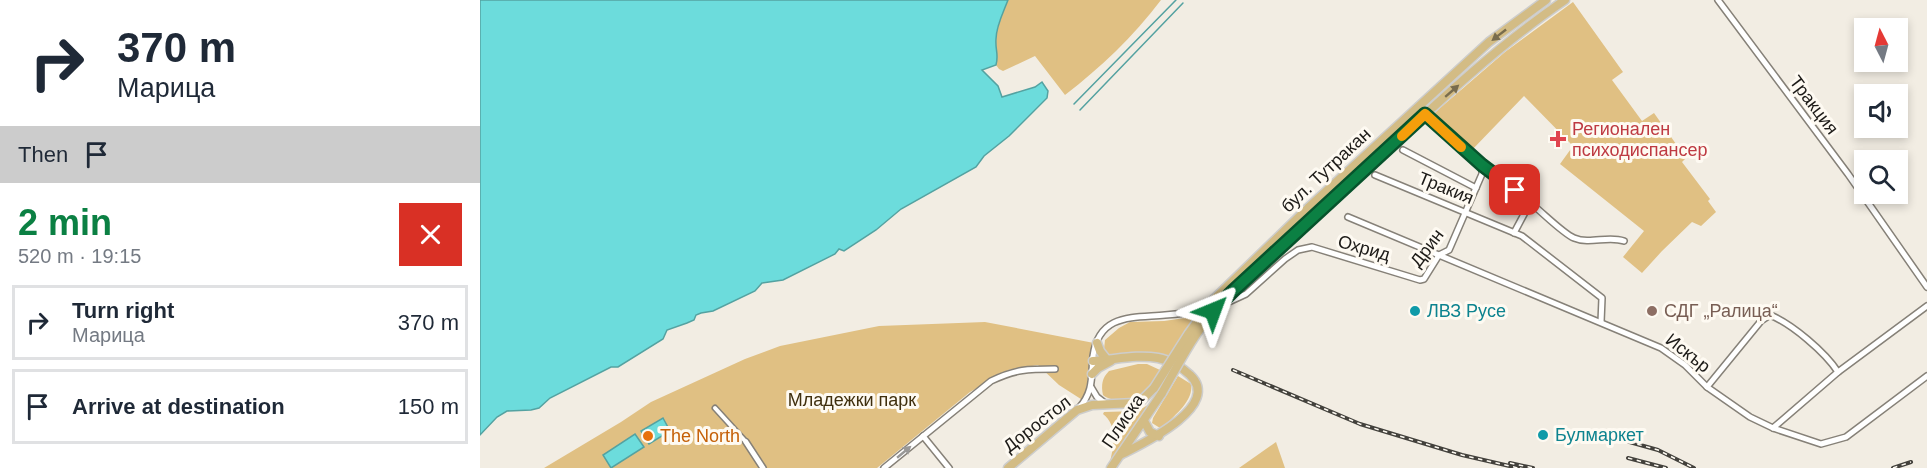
<!DOCTYPE html>
<meta charset="utf-8">
<style>
:root{--surface:#fff;--page:#f6f6f7;--text:#1f2937;--muted:#747a83;--line:#e0e1e3;--accent:#0b8043}
body{margin:0;font-family:Arial,sans-serif;background:var(--page);color:var(--text);height:100vh;display:flex;flex-direction:column;font-size:22px;white-space:nowrap}
*{box-sizing:border-box;margin:0}
p{font-size:20px;color:var(--muted)}
.icon{flex:none;width:33px;height:33px;fill:none;stroke:currentColor;stroke-width:2;stroke-linecap:round;stroke-linejoin:round}
.map{position:relative;flex:1;overflow:hidden}
.drawer{display:flex;flex-direction:column;background:var(--surface);width:480px}
.drawer>*{flex:none}
.top-card{background:#fff;color:var(--text);overflow:hidden}
.needle{width:39px;rotate:354deg}
.fabs{position:absolute;left:1374px;top:18px;display:grid;gap:12px}
.fabs a{display:grid;place-items:center;width:54px;height:54px;border-radius:0px;background:var(--surface);box-shadow:0 3px 9px #0003;font-size:30px}
.pin{position:absolute;display:grid;place-items:center;width:51px;height:51px;color:#fff;margin:-26px;border-radius:12px;box-shadow:0 3px 9px #0006}
.me{position:absolute;width:66px;margin:-33px;rotate:44deg;stroke-linejoin:round;filter:drop-shadow(0 0 4px #0008)}
.turn{display:flex;align-items:center;gap:21px;height:126px;padding:0 18px;font-size:27px}
.turn .icon{width:78px;height:78px;stroke-width:2.5}
.turn b{display:block;font-size:42px;line-height:51px}
.then{display:flex;align-items:center;height:57px;padding:0 18px;background:#0003;gap:12px;font-size:22px}
.round{display:grid;place-items:center;flex:none;width:63px;height:63px;border-radius:0px;background:var(--page)}
.head{display:flex;align-items:center;justify-content:space-between;height:102px;padding:0 18px}
h1{font-size:36px;font-weight:600;line-height:45px;color:var(--accent)}
ul{padding:0;list-style:none}
li{display:flex;align-items:center;gap:18px;height:75px;margin:0 12px 9px;padding:0 6px;border:3px solid var(--line);border-radius:0px}
li div{flex:1}
li b{display:block;font-size:22px}
li em{font-style:normal}
main{display:flex;flex:1;min-height:0}
.map>svg:first-child{display:block}
</style>
<main>
<section class="drawer">
<div class="top-card">
<div class="turn"><svg class="icon" aria-label="right" viewBox="0 0 24 24"><path d="M7 20v-9h11M14 6l5 5-5 5"/></svg><div><b>370 m</b>Марица</div></div>
<div class="then">Then<svg class="icon" aria-label="arrive" viewBox="0 0 24 24"><path d="M6 21V4h12l-3 4 3 4H6"/></svg></div>
</div>
<div class="head"><div><h1>2 min</h1><p>520 m · 19:15</p></div><a class="round" style="background:#d93025;color:#fff"><svg class="icon" aria-label="close" viewBox="0 0 24 24"><path d="M6 6l12 12M18 6L6 18"/></svg></a></div>
<ul>
<li><svg class="icon" aria-label="right" viewBox="0 0 24 24"><path d="M7 20v-9h11M14 6l5 5-5 5"/></svg><div><b>Turn right</b><p>Марица</p></div><em>370 m</em></li>
<li><svg class="icon" aria-label="arrive" viewBox="0 0 24 24"><path d="M6 21V4h12l-3 4 3 4H6"/></svg><div><b>Arrive at destination</b></div><em>150 m</em></li>
</ul>
</section>
<div class="map">
<svg width="1447" height="468" viewBox="0 0 1447 468">
<rect width="100%" height="100%" fill="#f2ede3"/>
<g fill="#e0c083">
<path d="M528 0H681C653 37 621 67 585 95L555 56 523 71 519 69 516 65C519 55 515 49 516 39 516 26 523 13 528 0Z"/>
<path d="M1093 2 1143 72 1132 80 1162 121 1174 113 1206 158 1202 162 1230 199 1228 201 1236 212 1221 226 1212 222 1182 251 1162 273 1143 257 1164 231 1080 164 1093 146 1044 96 991 151 952 115 1025 52Z"/>
<path d="M719 316 690 358 667 352 632 358 624 349 625 340 639 328 650 322 684 321Z"/>
<path d="M505 322 614 343 604 401 579 385 558 365 528 370 490 392 397 468H64L141 422 171 402 265 359 300 346 399 326Z"/>
<path d="M658 364H667L680 370C675 378 671 388 664 393 654 400 632 403 623 395 621 385 622 378 629 371Z"/>
<path d="M698 376 711 384C714 401 695 414 685 426L680 428 672 423 673 418Z"/>
<path d="M671 403 633 460 630 462C634 445 638 426 623 414L624 412 658 411Z"/>
<path d="M796 442 805 468H759Z"/>
</g>
<g fill="#6cdcdc" stroke="#54a2a1" stroke-width="1.5">
<path d="M0 0H528C523 13 516 26 516 39 515 49 519 55 516 65L502 70 518 86 522 97 555 87 562 82 568 91 567 98 529 136 504 156 496 167 421 209 396 230 364 251 359 249 355 254 303 280 282 283 275 291 233 311 221 313 216 315 214 320 207 323 187 330 183 339 138 367H131L70 398 59 408 51 410 27 411 17 417 0 435Z"/>
<path d="M183 418 190 431 169 444 161 431Z"/>
<path d="M155 434 164 447 131 468 123 455Z"/>
</g>
<g fill="none" stroke-linecap="round" stroke-linejoin="round">
<g stroke="#54a2a1" stroke-width="1.5">
<path d="M594 104 696 0"/>
<path d="M600 110 703 3"/>
</g>
<g stroke="#868178" stroke-width="7">
<path id="pedestrian" d="M235 408 266 442"/>
</g>
<g stroke="#868178" stroke-width="8">
<g id="minor">
<path d="M1238 0 1368 174 1447 287"/>
<path d="M938 106C973 144 1015 173 1054 206 1064 214 1084 234 1094 238 1111 245 1127 235 1144 241"/>
<path d="M923 150 996 188"/>
<path d="M895 175 1042 236 1122 298 1121 322"/>
<path d="M868 217 1181 348 1205 365 1227 387 1270 417 1293 428 1341 444 1366 437 1447 376"/>
<path d="M1034 233 1050 203"/>
<path d="M742 305 766 294 805 259 818 250 832 247 940 280 944 279 959 255 969 250 1002 174V165"/>
<path d="M611 387 617 397 626 404"/>
<path d="M1227 387 1281 321 1290 315C1312 324 1345 352 1358 372"/>
<path d="M599 408C614 391 611 377 613 356 619 313 653 318 685 315 700 314 713 312 727 309"/>
<path d="M1293 428 1358 372 1447 306"/>
<path d="M443 436 469 468"/>
<path d="M266 442 283 468"/>
<path d="M404 468 511 381C536 369 548 369 575 369"/>
</g>
</g>
<g stroke="#cdcdcc" stroke-width="11">
<g id="primary">
<path d="M828 208 1009 42 1066 0"/>
<path d="M835 215C854 197 874 180 893 163 955 105 1016 47 1085 0"/>
<path d="M617 343 620 351 627 360"/>
<path d="M613 361C634 360 657 354 678 358 689 360 702 367 710 375 743 406 662 444 642 454"/>
<path d="M612 374 618 368 631 361"/>
<path d="M664 421 670 432 679 436"/>
<path d="M528 468 597 410 612 405 655 403 662 400 674 388"/>
<path d="M631 468 682 393"/>
</g>
</g>
<use href="#pedestrian" stroke="#fff" stroke-width="4"/>
<use href="#minor" stroke="#fff" stroke-width="5"/>
<use href="#primary" stroke="#d3bc85" stroke-width="8"/>
<g stroke="#43413c" stroke-width="4">
<g id="rail">
<path d="M753 370 880 424 982 455 1038 468"/>
<path d="M1114 432 1178 450 1214 468"/>
<path d="M1148 458 1186 468"/>
<path d="M1030 463 1053 468"/>
<path d="M1413 468 1431 462"/>
</g>
</g>
<use href="#rail" stroke="#fefaf2" stroke-width="1.5" stroke-dasharray="4.5" stroke-linecap="butt"/>
<g stroke="#cdcdcc" stroke-width="11" stroke-linecap="butt">
<g id="primary-bridge">
<path d="M674 388 709 333 732 301 828 208"/>
<path d="M682 393C698 365 713 335 734 311 764 276 802 246 835 215"/>
</g>
</g>
<use href="#primary-bridge" stroke="#d3bc85" stroke-width="8"/>
</g>
<defs><path id="oneway-solid" d="M-6-.8H1V-3.2L6.5 0L1 3.2V.8H-6Z" transform="scale(1.5)"/></defs>
<g fill="#786c4e">
<use href="#oneway-solid" transform="translate(1019 35) rotate(142)"/>
<use href="#oneway-solid" transform="translate(972 91) rotate(-41)"/>
</g>
<use fill="#999897" href="#oneway-solid" transform="translate(424 452) rotate(-40)"/>
<g fill="none" stroke-linecap="round" stroke-linejoin="round">
<g stroke="#07532c" stroke-width="15">
<path id="route" d="M733 311 753 291 945 114 1002 165 1035 190"/>
</g>
<use href="#route" stroke="#0b8043" stroke-width="10"/>
<path stroke="#f59e0b" stroke-width="10" d="M922 136 945 114 981 147"/>
</g>
<path fill="#e0444e" stroke="#fefaf2" stroke-width="2" d="M1075 130h6v6h6v6h-6v6h-6v-6h-6v-6h6z"/>
<g fill="#0f9aa8" stroke="#fefaf2" stroke-width="2">
<circle cx="935" cy="311" r="6"/>
<circle cx="1063" cy="435" r="6"/>
</g>
<circle fill="#8d6e63" stroke="#fefaf2" stroke-width="2" cx="1172" cy="311" r="6"/>
<circle fill="#e8710a" stroke="#fefaf2" stroke-width="2" cx="168" cy="436" r="6"/>
<g text-anchor="middle" dominant-baseline="central" stroke-width="6" stroke-linejoin="round" paint-order="stroke">
<g font-size="18" fill="#1d1b18" stroke="#fefaf2">
<text transform="translate(1334 105) rotate(53)">Тракция</text>
<text transform="translate(846 170) rotate(-43)">бул. Тутракан</text>
<text transform="translate(966 188) rotate(22)">Тракия</text>
<text transform="translate(884 248) rotate(16)">Охрид</text>
<text transform="translate(947 248) rotate(-53)">Дрин</text>
<text transform="translate(1208 353) rotate(38)">Искър</text>
<text transform="translate(643 421) rotate(-56)">Плиска</text>
<text transform="translate(557 424) rotate(-38)">Доростол</text>
</g>
<g font-size="18" fill="#be3a42" stroke="#fefaf2" text-anchor="start">
<text x="1092" y="129">Регионален<tspan x="1092" dy="21">психодиспансер</tspan></text>
</g>
<g font-size="18" fill="#0d838f" stroke="#fefaf2" text-anchor="start">
<text x="947" y="311">ЛВЗ Русе</text>
<text x="1075" y="435">Булмаркет</text>
</g>
<g font-size="18" fill="#785e54" stroke="#fefaf2" text-anchor="start">
<text x="1184" y="311">СДГ „Ралица“</text>
</g>
<g font-size="18" fill="#3f2f0e" stroke="#fefaf2">
<text x="372" y="400">Младежки парк</text>
</g>
<g font-size="18" fill="#c56008" stroke="#fefaf2" text-anchor="start">
<text x="180" y="436">The North</text>
</g>
</g>
</svg>
<div class="fabs">
<a><svg class="needle" viewBox="-14 -14 28 28"><path d="M0-13l5 13h-10z" fill="#e53935"/><path d="M0 13l5-13h-10z" fill="#747a83"/></svg></a>
<a><svg class="icon" aria-label="sound" viewBox="0 0 24 24"><path d="M4 9h4l5-4v14l-5-4H4zM17 9q2 3 0 6"/></svg></a>
<a><svg class="icon" aria-label="search" viewBox="0 0 24 24"><circle cx="10" cy="10" r="6"/><path d="M15 15l6 6"/></svg></a>
</div>
<div class="pin" style="left:1035px;top:190px;background:#d93025"><svg class="icon" aria-label="arrive" viewBox="0 0 24 24"><path d="M6 21V4h12l-3 4 3 4H6"/></svg></div>
<svg class="me" style="left:733px;top:311px" viewBox="-20 -20 40 40"><path d="M0-17L14 15 0 8-14 15z" fill="#0b8043" stroke="#fff" stroke-width="4"/></svg>
</div>
</main>
